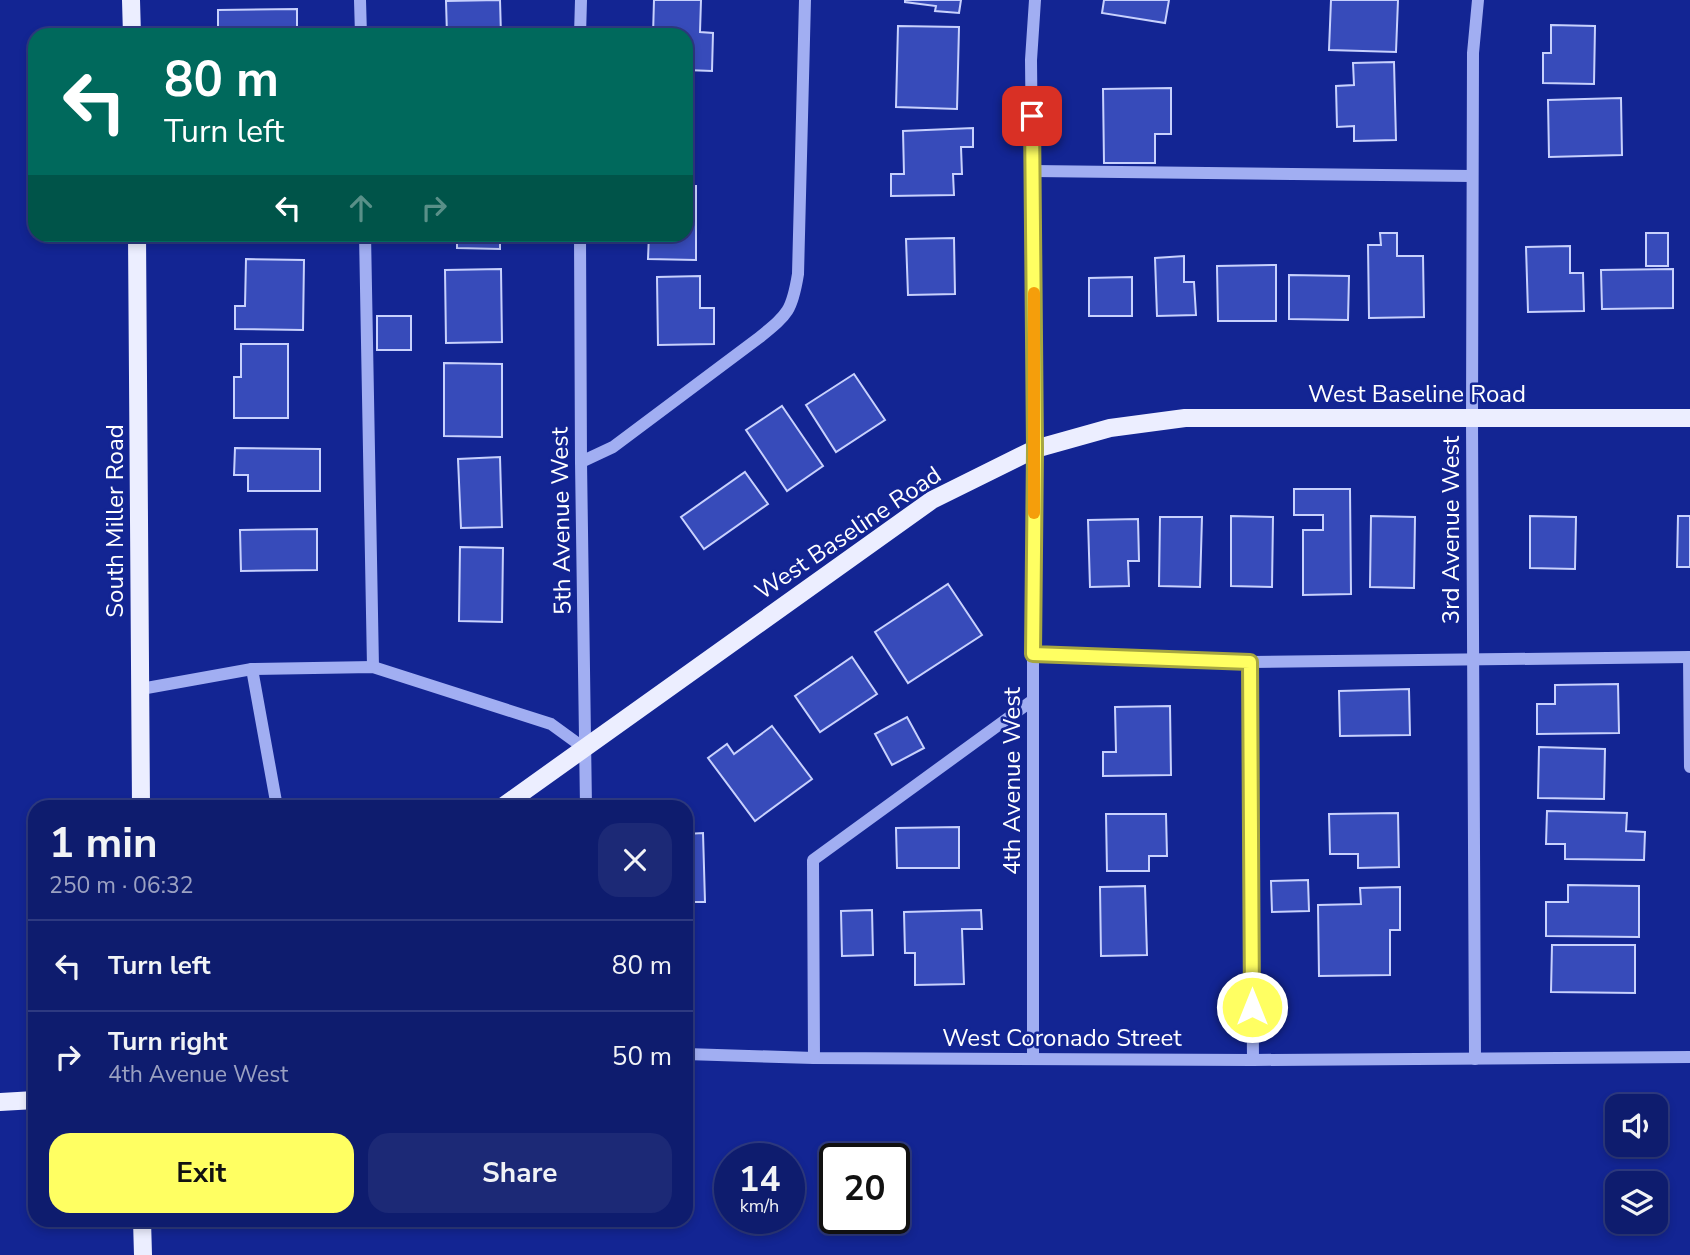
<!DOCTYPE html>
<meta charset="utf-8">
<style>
:root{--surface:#0e1c6e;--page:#1c2976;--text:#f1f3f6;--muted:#9ba1c2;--line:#2e3a81;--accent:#ffff62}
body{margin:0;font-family:"Nunito Sans",sans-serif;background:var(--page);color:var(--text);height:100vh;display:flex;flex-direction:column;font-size:26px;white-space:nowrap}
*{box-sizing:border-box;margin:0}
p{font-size:23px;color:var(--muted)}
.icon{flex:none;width:38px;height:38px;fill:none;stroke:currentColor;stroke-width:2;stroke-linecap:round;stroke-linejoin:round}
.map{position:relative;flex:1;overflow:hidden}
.side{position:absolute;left:28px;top:800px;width:665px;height:427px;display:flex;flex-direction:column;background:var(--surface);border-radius:21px;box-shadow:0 4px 10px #0003,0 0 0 2px var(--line)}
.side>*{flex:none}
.banner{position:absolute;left:28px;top:28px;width:665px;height:214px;border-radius:21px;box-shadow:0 4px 10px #0003,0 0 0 2px var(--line);background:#00695c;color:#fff;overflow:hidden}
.tools{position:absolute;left:1605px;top:1094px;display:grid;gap:14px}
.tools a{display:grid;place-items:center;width:63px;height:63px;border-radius:14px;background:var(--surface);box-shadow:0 4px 10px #0003,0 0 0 2px var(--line);font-size:35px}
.speed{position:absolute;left:714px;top:1143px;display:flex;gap:14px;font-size:35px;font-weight:700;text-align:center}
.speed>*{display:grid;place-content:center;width:91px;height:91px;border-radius:50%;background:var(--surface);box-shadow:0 4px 10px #0003,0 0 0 2px var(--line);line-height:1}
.speed small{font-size:18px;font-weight:400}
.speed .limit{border:4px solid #111;border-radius:10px;background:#fff;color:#111}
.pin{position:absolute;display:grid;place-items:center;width:60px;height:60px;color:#fff;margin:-30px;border-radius:14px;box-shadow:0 4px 10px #0006}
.me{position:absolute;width:77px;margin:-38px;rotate:0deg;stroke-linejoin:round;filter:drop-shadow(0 0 5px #0008)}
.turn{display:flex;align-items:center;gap:24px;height:147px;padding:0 21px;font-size:32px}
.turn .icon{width:91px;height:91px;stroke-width:2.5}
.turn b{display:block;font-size:49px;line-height:60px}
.lanes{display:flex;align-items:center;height:66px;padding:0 21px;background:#0003;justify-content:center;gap:35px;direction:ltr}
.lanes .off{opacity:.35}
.round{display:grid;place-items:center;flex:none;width:74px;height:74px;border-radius:21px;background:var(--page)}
.head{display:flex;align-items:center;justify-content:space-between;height:119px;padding:0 21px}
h1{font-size:42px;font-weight:700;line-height:52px}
.cta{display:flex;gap:14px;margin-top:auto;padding:14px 21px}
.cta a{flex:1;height:80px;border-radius:21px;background:var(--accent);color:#111;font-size:28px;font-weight:700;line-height:80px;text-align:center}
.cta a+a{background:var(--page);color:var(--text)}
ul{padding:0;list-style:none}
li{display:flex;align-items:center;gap:21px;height:91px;padding:0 21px;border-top:2px solid var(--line)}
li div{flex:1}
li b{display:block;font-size:26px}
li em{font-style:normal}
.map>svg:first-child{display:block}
</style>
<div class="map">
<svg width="1690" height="1255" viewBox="0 0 1690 1255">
<rect width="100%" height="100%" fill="#132593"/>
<g fill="#374bba" stroke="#c8d1fd" stroke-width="2">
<path d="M500 0 501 35H447L446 1Z"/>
<path d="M654 0H701L700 32 713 33 712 71 686 70V35H653Z"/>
<path d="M905 0H961L959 13 935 11 936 6 905 2Z"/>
<path d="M1104 0H1169L1165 23 1102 13Z"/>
<path d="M1331 0H1398L1396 52 1329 50Z"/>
<path d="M297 9V35H218V10Z"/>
<path d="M1551 25 1595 26 1594 84 1543 83V53H1551Z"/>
<path d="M898 26 959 27 957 109 896 107Z"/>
<path d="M1394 62 1396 140 1354 141V126L1337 127 1336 86 1354 85 1353 63Z"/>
<path d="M1171 88V134H1155V163H1104L1103 89Z"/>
<path d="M1621 98 1622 155 1549 157 1548 100Z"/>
<path d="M973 128V147H961L962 174H953L954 195 891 196V174H904L903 131Z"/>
<path d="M686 186H696V260L648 259 649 234H686Z"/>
<path d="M1380 233H1397V256H1423L1424 317 1369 318 1368 245H1381Z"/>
<rect x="1646" y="233" width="22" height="33"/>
<rect x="239" y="234" width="43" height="8"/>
<path d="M457 234H500V249L457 248Z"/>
<path d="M954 238 955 294 908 295 906 239Z"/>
<path d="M1570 246V273H1583L1584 311 1528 312 1526 247Z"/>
<path d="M1184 256V282H1194L1196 315 1157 316 1155 258Z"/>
<path d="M246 259 304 260 303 330 235 329V306H245Z"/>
<path d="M1276 265V321H1218L1217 266Z"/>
<path d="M501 269 502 342 446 343 445 270Z"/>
<path d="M1673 269V308L1602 309 1601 270Z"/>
<path d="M1289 275 1349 276 1348 320 1289 319Z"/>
<path d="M700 276V308H714V344L658 345 657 277Z"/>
<path d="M1132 277V316H1089V278Z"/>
<rect x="377" y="316" width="34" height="34"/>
<path d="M241 344H288V418H234V377H241Z"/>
<path d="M444 363 502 364V437L444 436Z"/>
<path d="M854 374 885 420 836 452 806 405Z"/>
<path d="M782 406 823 466 787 491 746 430Z"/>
<path d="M235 448 320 449V491H248V475H234Z"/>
<path d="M500 457 502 527 461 528 458 459Z"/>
<path d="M745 472 768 504 704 549 681 517Z"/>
<path d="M1294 489H1350L1351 594 1303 595V530H1323V515H1294Z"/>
<path d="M1231 516 1273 517 1272 587 1231 586Z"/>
<path d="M1371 516 1415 517 1414 588 1370 587Z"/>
<path d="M1530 516 1576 517 1575 569 1530 568Z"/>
<path d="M1678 516H1690V567H1677Z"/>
<path d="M1160 517H1202L1200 587 1159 586Z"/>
<path d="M1138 519 1139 561H1128L1129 586 1090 587 1088 520Z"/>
<path d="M317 529V570L241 571 240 530Z"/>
<path d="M460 547 503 548 502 622 459 621Z"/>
<path d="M948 584 982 635 908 683 875 632Z"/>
<path d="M852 657 877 694 820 732 795 696Z"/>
<path d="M1618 684 1619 733 1537 734V704H1555V685Z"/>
<path d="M1409 689 1410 735 1340 736 1339 691Z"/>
<path d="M1170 706 1171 775 1103 776V752H1116L1115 707Z"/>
<path d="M907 717 924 748 892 765 875 734Z"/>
<path d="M772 726 812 779 755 821 708 758 727 744 734 754Z"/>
<path d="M1539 747 1605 749 1604 799 1538 798Z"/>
<path d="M1547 811 1627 813 1626 831 1645 832 1644 860 1565 859V844H1546Z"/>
<path d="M1398 813 1399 867 1358 868V854H1330L1329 814Z"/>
<path d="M1106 814H1166L1167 856H1149V871H1107Z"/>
<path d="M959 827V868H897L896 828Z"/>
<path d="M703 833 705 902H686V834Z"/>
<path d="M1308 880 1309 911 1272 912 1271 881Z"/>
<path d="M1568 885 1639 886V937L1546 936V902H1568Z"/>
<path d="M1145 886 1147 955 1101 956 1100 887Z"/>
<path d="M1400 887V930H1390V975L1319 976 1318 905 1361 904 1360 888Z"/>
<path d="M872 910 873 955 842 956 841 911Z"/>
<path d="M981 910 982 929H962L964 984 915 985V953H905L904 912Z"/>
<path d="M1552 945H1635V993L1551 992Z"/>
</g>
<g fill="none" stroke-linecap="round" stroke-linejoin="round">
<g stroke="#a1aef2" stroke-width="12">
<path d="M360 0 361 35"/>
<path d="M580 35 581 0"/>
<path d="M1033 171 1472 176"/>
<path d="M365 234 373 667"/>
<path d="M580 234 581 462 586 807"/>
<path d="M581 462 613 447 760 337C788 314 792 311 798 274L805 0"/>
<path d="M1033 654 1250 662 1690 657"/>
<path d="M1689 657 1690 767"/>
<path d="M1250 662 1253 1060"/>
<path d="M252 669 277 807"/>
<path d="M141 689 252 669 373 667 551 724 584 748"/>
<path d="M686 1054 814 1058 1253 1060 1690 1057"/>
<path d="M814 1058 813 860 1033 700"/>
<path d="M1033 1059V654L1035 449 1031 60 1035 0"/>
<path d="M1475 1059 1472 419 1473 53 1478 0"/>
</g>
<g stroke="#eceeff" stroke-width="18">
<path d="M131 0 132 35"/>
<path d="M137 234 141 807"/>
<path d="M502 807 932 500 1035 449 1110 428 1185 418H1690"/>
<path d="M0 1102 35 1100"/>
<path d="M142 1220 143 1255"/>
</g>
</g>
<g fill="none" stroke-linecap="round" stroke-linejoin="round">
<g stroke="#a6a640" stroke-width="18">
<path id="route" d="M1032 116 1035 449 1033 654 1250 662 1252 1007"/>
</g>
<use href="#route" stroke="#ffff62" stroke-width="12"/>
<path stroke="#f59e0b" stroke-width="12" d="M1034 293V513"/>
</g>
<g text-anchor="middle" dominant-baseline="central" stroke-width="5" stroke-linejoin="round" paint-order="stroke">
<g font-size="24" fill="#fff" stroke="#132593">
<text x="1417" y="394">West Baseline Road</text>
<text transform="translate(115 521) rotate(-90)">South Miller Road</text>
<text transform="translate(561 521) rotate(-91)">5th Avenue West</text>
<text transform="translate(1451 530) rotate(-90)">3rd Avenue West</text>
<text transform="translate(848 533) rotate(-34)">West Baseline Road</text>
<text transform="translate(1012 781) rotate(-90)">4th Avenue West</text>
<text x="1062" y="1038">West Coronado Street</text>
</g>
</g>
</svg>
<div class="tools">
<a><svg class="icon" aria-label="sound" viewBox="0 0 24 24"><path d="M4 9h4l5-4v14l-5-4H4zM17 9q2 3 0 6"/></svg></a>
<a><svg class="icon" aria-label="layers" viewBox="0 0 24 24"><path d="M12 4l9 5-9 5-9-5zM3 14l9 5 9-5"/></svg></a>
</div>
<div class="speed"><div>14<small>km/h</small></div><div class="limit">20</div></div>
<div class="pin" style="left:1032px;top:116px;background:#d93025"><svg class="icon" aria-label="arrive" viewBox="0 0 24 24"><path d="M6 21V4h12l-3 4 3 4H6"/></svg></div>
<svg class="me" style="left:1252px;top:1007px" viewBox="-20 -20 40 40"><circle r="17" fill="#ffff62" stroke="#fff" stroke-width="3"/><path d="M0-11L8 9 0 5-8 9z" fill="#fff"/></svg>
<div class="banner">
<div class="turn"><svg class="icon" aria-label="left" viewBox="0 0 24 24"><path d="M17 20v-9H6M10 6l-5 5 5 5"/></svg><div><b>80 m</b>Turn left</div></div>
<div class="lanes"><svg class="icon" aria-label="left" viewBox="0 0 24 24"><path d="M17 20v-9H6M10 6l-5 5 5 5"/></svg><svg class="icon off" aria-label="ahead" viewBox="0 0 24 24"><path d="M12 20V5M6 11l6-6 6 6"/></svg><svg class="icon off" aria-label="right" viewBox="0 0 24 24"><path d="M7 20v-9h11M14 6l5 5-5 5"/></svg></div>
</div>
<section class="side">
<div class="head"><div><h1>1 min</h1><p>250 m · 06:32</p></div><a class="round"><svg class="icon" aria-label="close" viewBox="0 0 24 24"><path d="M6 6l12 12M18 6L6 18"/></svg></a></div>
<ul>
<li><svg class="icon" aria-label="left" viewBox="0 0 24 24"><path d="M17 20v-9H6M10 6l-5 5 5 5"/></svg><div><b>Turn left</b></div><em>80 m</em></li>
<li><svg class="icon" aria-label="right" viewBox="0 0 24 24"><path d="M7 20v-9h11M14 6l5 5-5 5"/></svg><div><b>Turn right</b><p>4th Avenue West</p></div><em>50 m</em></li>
</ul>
<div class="cta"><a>Exit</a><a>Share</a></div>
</section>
</div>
